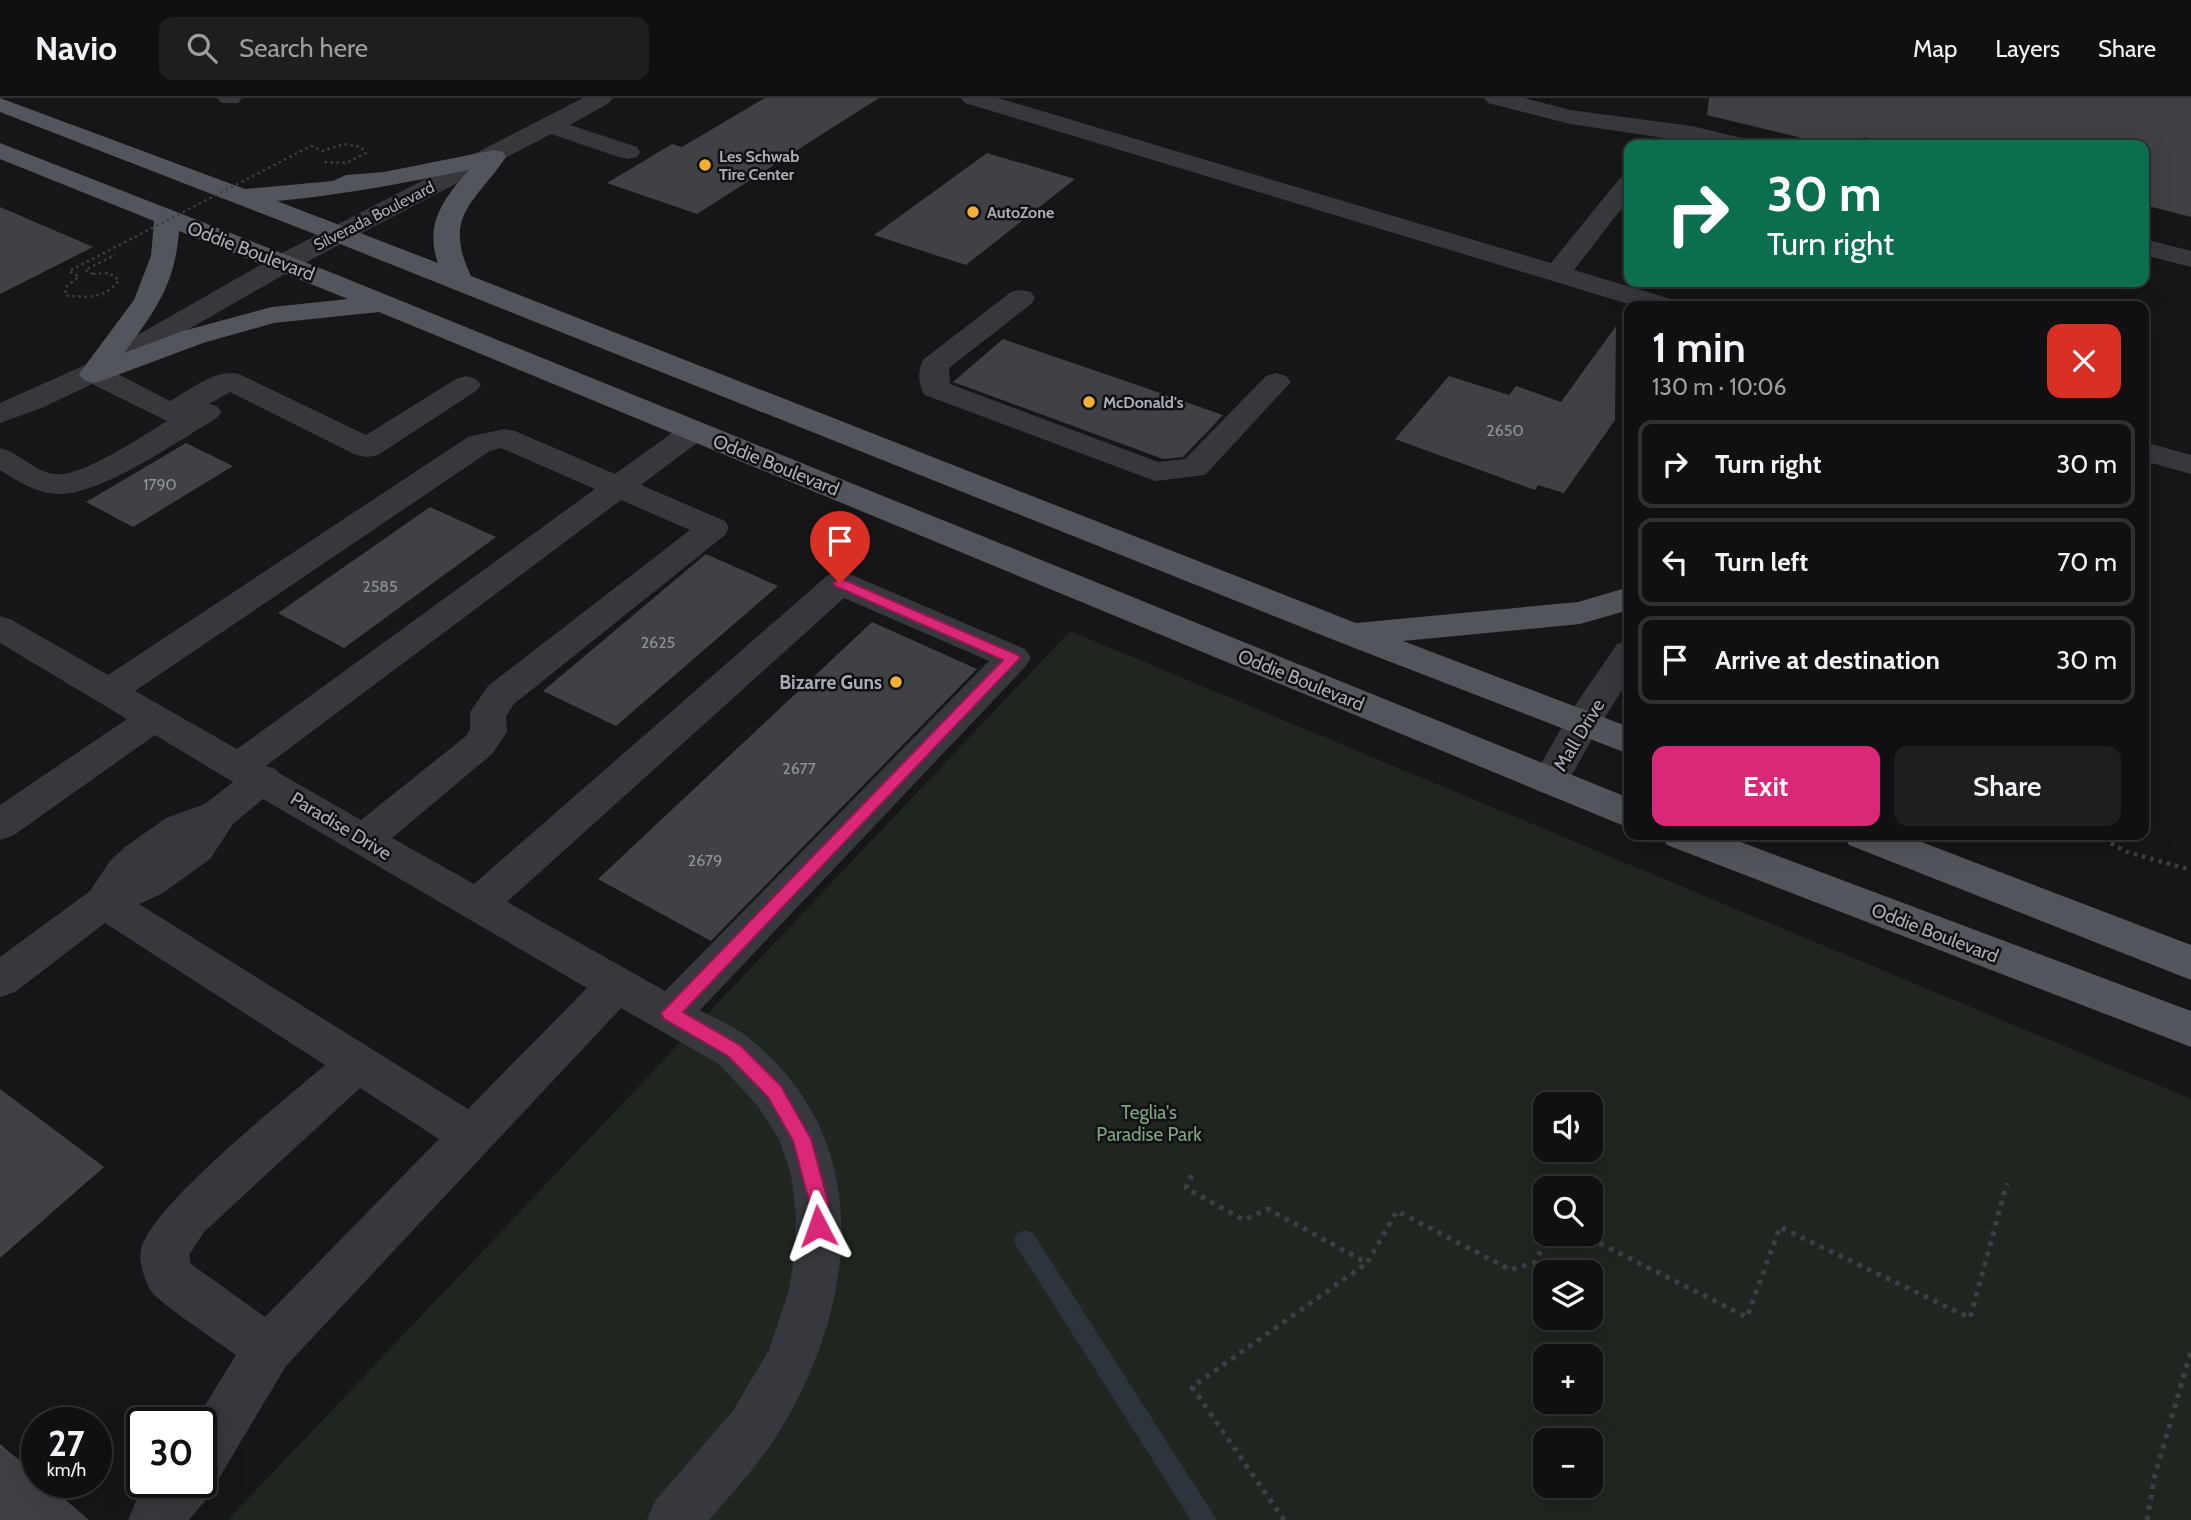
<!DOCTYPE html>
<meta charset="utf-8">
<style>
:root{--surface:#101012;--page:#1e1e20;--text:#f1f3f6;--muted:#9c9d9f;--line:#303032;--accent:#db2777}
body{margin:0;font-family:Cabin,sans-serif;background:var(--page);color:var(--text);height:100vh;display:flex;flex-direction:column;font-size:26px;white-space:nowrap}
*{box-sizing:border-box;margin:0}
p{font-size:23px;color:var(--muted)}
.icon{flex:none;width:38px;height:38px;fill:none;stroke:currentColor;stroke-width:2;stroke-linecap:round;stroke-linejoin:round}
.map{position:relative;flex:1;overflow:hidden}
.side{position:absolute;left:1624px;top:203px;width:525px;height:539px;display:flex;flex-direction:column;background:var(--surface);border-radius:14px;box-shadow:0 7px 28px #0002,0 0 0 2px var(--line)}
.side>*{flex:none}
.hud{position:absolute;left:1624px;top:42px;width:525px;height:147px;border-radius:14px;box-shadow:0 7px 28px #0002,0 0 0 2px var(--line);background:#0b6e4f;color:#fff;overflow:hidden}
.fabs{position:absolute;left:1533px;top:994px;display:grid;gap:14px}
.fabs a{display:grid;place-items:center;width:70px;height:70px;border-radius:14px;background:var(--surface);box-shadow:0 7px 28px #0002,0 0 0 2px var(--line);font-size:35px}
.speed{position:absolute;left:21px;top:1309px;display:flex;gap:14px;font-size:35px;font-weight:700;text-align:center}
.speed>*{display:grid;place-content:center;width:91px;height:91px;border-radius:50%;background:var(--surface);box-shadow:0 7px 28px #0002,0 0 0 2px var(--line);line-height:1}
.speed small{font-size:18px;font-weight:400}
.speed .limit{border:4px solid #111;border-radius:10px;background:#fff;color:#111}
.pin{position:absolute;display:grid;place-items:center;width:60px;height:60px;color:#fff;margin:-72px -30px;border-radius:50% 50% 50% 0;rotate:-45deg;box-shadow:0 0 7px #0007}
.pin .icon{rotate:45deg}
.me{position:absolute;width:77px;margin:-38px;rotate:356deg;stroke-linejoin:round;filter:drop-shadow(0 0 5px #0008)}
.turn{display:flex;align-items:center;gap:24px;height:147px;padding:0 28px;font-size:32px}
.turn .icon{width:91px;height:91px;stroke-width:2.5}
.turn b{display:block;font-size:49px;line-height:60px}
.round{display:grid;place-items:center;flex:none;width:74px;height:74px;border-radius:14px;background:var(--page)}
.head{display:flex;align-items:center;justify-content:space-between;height:119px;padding:0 28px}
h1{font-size:42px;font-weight:600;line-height:52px}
.action{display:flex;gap:14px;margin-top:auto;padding:14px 28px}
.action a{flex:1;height:80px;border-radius:14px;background:var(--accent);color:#fff;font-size:28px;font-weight:600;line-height:80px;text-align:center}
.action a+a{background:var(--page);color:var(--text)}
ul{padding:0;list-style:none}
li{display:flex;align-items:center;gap:21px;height:88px;margin:0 14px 10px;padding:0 14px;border:4px solid var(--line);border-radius:14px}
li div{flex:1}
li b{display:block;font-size:26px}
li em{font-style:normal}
header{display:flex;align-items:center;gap:42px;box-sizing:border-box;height:98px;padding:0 35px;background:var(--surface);border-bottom:2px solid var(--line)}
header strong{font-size:33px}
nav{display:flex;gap:38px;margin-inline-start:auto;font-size:24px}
.search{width:490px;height:63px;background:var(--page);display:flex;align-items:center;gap:18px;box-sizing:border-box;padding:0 24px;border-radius:14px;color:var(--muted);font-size:26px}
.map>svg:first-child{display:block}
</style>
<header>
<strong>Navio</strong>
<div class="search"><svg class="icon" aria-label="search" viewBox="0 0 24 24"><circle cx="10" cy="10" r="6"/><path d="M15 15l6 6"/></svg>Search here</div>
<nav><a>Map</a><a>Layers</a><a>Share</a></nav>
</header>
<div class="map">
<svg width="2191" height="1422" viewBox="0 0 2191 1422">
<rect width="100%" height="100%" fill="#161618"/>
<path fill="#1e261f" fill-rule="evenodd" d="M1070 533 2191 1001V1422H228ZM1545 1006H1591V1052H1545ZM1545 1090H1591V1136H1545ZM1545 1174H1591V1220H1545ZM1545 1258H1591V1304H1545ZM1545 1342H1591V1388H1545Z"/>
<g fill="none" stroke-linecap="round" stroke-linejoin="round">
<path fill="#2c353c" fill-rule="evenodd" d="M1025 1132 1033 1135 1217 1422H1191L1017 1149 1014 1142 1017 1135Z"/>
</g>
<g fill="#404145">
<path d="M765 0H879L697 116 607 85 672 46 682 49Z"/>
<path d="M1709 0H2191V119L2144 107V47H1898L1864 39 1859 47H1830L1707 17Z"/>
<path d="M987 55 1075 81 966 167 874 137Z"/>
<path d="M0 109 93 149 0 196Z"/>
<path d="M1616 228 1615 322 1564 395 1538 387 1535 392 1395 341 1449 278 1509 297 1516 288 1561 304Z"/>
<path d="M1003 241 1137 287 1223 317 1183 359 1163 361 953 284Z"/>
<path d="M186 345 233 368 133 429 86 404Z"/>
<path d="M430 409 496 439 344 550 278 515Z"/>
<path d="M706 456 778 488 616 628 543 593Z"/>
<path d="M872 524 977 571 711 843 598 781Z"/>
<path d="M0 991 104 1069 0 1160Z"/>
<path d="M0 1346 37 1377V1384H45L89 1422H0Z"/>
</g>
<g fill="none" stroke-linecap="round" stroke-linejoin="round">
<path stroke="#3d3f44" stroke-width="2.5" stroke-dasharray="2.5 3.5" stroke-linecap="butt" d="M93 176 85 172 115 157"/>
<path stroke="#3d3f44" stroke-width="4.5" stroke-dasharray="3.5 5" stroke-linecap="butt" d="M2096 737 2127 754 2191 772"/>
<g stroke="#3d3f44" stroke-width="5" stroke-dasharray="4.5 6" stroke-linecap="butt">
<path d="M1192 1077 1186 1090 1244 1122 1268 1111 1367 1165 1397 1113 1511 1172 1535 1164 1549 1136"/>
<path d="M1581 1136 1747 1219 1780 1129 1970 1220 2007 1085"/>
<path d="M1284 1422 1192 1289 1367 1165"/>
<path d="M2147 1422 2155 1377 2191 1253"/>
</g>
<g fill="#37383d" fill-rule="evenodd">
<path d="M217 0H242L238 5H221Z"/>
<path d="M583 0H613L609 5 570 27 637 49 640 54 637 59 628 61 619 59 551 36 297 169 114 274 170 303C190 292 216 270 239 276L366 337 456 281 466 278 476 281 481 287 476 293 378 357 367 359 356 357 230 294 209 306 217 308 221 314 217 320C177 343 105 395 60 396 38 396 18 384 0 372V350C20 355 34 373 54 376 79 381 144 337 167 323L92 286 44 309 0 325V305L85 267 278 157Z"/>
<path d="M961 0H998L1551 165 1620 80 1629 77V101L1574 172 1674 202 1678 208H1635L965 5Z"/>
<path d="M1484 0H1524L1570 12 1692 28 1750 42 1753 47H1712L1570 26 1488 5Z"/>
<path d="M2144 141 2191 153V169L2144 157Z"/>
<path d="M1021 192 1031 194 1035 200 1031 206 949 270 950 286 1158 364 1185 361 1266 278 1276 275 1286 278 1291 284 1205 377 1155 383 925 297C918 288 917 271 924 261L1011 194Z"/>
<path d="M694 324 705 327 709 333 705 339 641 387 725 423 729 430 725 437 514 606 506 618 507 634 492 656 392 740 474 786 828 477 840 474 852 477 1025 551 1031 560 1025 569 700 912C716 921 736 929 750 941 872 1039 858 1193 789 1317 768 1356 738 1389 709 1422H647L655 1403 732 1314 769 1252 789 1192 795 1154 796 1115 791 1077 779 1041 757 1007 719 966 621 910 286 1268 219 1380 212 1384 205 1403 189 1422H128L136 1403 152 1384H201V1325H194L236 1257C220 1245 159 1205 151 1193 145 1183 138 1163 141 1152 150 1108 286 1001 325 967L105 825 15 894 0 899V859L90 793 110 763 125 749 166 720 205 706 233 684 155 637 14 737 0 742V707L127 621 0 545V518L12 522 108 577 468 339 504 331 515 333 615 376 683 327ZM501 350 595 391 237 651 135 593 490 353ZM621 402 690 432 488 588 470 614V632L466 638 361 722 279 675 276 671 266 668ZM844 500 989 563 665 893 507 804ZM263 701 587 890 468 1011 139 806 163 795 210 761 233 726ZM360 990 439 1041 265 1219 191 1166 189 1157 204 1134Z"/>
<path d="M2144 344 2191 357V376L2144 363Z"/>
<path d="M1629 542V581L1598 630 1563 693 1550 697 1537 693 1531 683 1570 615 1617 546Z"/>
</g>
<g fill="#53555c" fill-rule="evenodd">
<path d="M0 0 245 91 333 83 346 77 384 74 494 52 503 54 506 59C475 105 442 117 471 178L1356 525 1578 504 1629 489V512L1580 526 1403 543 1629 629V656L1339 544 330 142 0 14ZM469 72C444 100 424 126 438 165L277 103C342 97 404 85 469 72Z"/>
<path d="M0 45 330 174 1629 700V730L379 214 274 225 203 245 104 282 94 285 84 282 79 276 134 202 151 158 154 123 0 61ZM179 133 348 201 272 209 183 233 124 255C155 213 175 187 179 133Z"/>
<path d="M1661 737H1722L2191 913V949L1667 747Z"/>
<path d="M1843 737H1903L2191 847V882L1849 747Z"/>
</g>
<path stroke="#3d3f44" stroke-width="2.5" stroke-dasharray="2.5 3.5" stroke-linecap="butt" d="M93 176 109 175 119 182C106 201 86 200 65 197L66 189 79 179 69 173 311 48 323 53 344 46 361 49 366 55 346 65 322 64"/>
</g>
<path fill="#db2777" stroke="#8e194d" stroke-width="2" d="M840 480 1018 557 1020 560 683 914 741 948 781 988 811 1041 828 1103V1128L825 1134 818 1137 811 1134 808 1128 809 1103 793 1043 768 999 728 958 664 921 661 915 1003 562 835 488 833 485Z"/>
<g fill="#f2b134" stroke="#111113" stroke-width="2.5">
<circle cx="705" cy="67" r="7"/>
<circle cx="973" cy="114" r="7"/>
<circle cx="1089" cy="304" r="7"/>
<circle cx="896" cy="584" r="7"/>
</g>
<g text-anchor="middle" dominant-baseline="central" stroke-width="5" stroke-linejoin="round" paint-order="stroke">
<g font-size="16" font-weight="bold" fill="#a8adb8" stroke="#111113" text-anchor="start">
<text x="719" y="58">Les Schwab<tspan x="719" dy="18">Tire Center</tspan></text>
<text x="987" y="114">AutoZone</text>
<text x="1103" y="304">McDonald's</text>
</g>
<g font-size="16" fill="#a8adb8" stroke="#111113">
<text transform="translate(374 118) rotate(-27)">Silverada Boulevard</text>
</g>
<g font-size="16" fill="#8e929b">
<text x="1505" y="332">2650</text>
<text x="160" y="386">1790</text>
<text x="380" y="488">2585</text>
<text x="658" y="544">2625</text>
<text x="799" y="670">2677</text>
<text x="705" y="762">2679</text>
</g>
<g font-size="19" fill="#a8adb8" stroke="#111113">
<text transform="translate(251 153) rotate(21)">Oddie Boulevard</text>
<text transform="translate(776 367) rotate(22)">Oddie Boulevard</text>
<text transform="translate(1301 582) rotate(22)">Oddie Boulevard</text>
<text transform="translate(1579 637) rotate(-59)">Mall Drive</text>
<text transform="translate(341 728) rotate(31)">Paradise Drive</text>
<text transform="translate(1935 835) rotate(21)">Oddie Boulevard</text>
</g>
<g font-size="19" font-weight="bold" fill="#a8adb8" stroke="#111113" text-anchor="end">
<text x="882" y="584">Bizarre Guns</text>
</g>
<g font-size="19" fill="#7fa381" stroke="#111113">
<text x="1149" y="1014">Teglia's<tspan x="1149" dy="22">Paradise Park</tspan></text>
</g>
</g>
</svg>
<div class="fabs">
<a><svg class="icon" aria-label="sound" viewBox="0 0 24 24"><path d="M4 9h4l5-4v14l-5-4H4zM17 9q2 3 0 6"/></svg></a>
<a><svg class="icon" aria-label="search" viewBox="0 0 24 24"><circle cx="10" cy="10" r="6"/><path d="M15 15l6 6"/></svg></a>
<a><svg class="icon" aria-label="layers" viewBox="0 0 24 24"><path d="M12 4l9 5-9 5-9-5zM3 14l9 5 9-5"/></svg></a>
<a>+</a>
<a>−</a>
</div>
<div class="speed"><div>27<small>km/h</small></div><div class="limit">30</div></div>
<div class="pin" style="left:840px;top:485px;background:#d93025"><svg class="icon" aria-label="arrive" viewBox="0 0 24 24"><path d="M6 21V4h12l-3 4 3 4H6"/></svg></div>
<svg class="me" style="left:818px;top:1128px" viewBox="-20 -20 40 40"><path d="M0-17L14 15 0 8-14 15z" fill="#db2777" stroke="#fff" stroke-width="4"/></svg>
<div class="hud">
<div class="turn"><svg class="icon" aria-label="right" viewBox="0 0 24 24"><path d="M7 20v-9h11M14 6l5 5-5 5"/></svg><div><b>30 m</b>Turn right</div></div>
</div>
<section class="side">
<div class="head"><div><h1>1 min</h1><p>130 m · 10:06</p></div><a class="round" style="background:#d93025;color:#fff"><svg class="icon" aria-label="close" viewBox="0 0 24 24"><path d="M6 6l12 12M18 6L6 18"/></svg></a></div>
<ul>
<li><svg class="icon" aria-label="right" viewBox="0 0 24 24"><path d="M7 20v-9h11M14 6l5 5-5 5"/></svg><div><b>Turn right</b></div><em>30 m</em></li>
<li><svg class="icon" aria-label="left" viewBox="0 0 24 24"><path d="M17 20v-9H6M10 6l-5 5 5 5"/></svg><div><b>Turn left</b></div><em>70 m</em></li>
<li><svg class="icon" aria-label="arrive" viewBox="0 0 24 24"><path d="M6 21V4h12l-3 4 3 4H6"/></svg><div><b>Arrive at destination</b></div><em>30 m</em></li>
</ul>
<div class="action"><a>Exit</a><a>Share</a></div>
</section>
</div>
